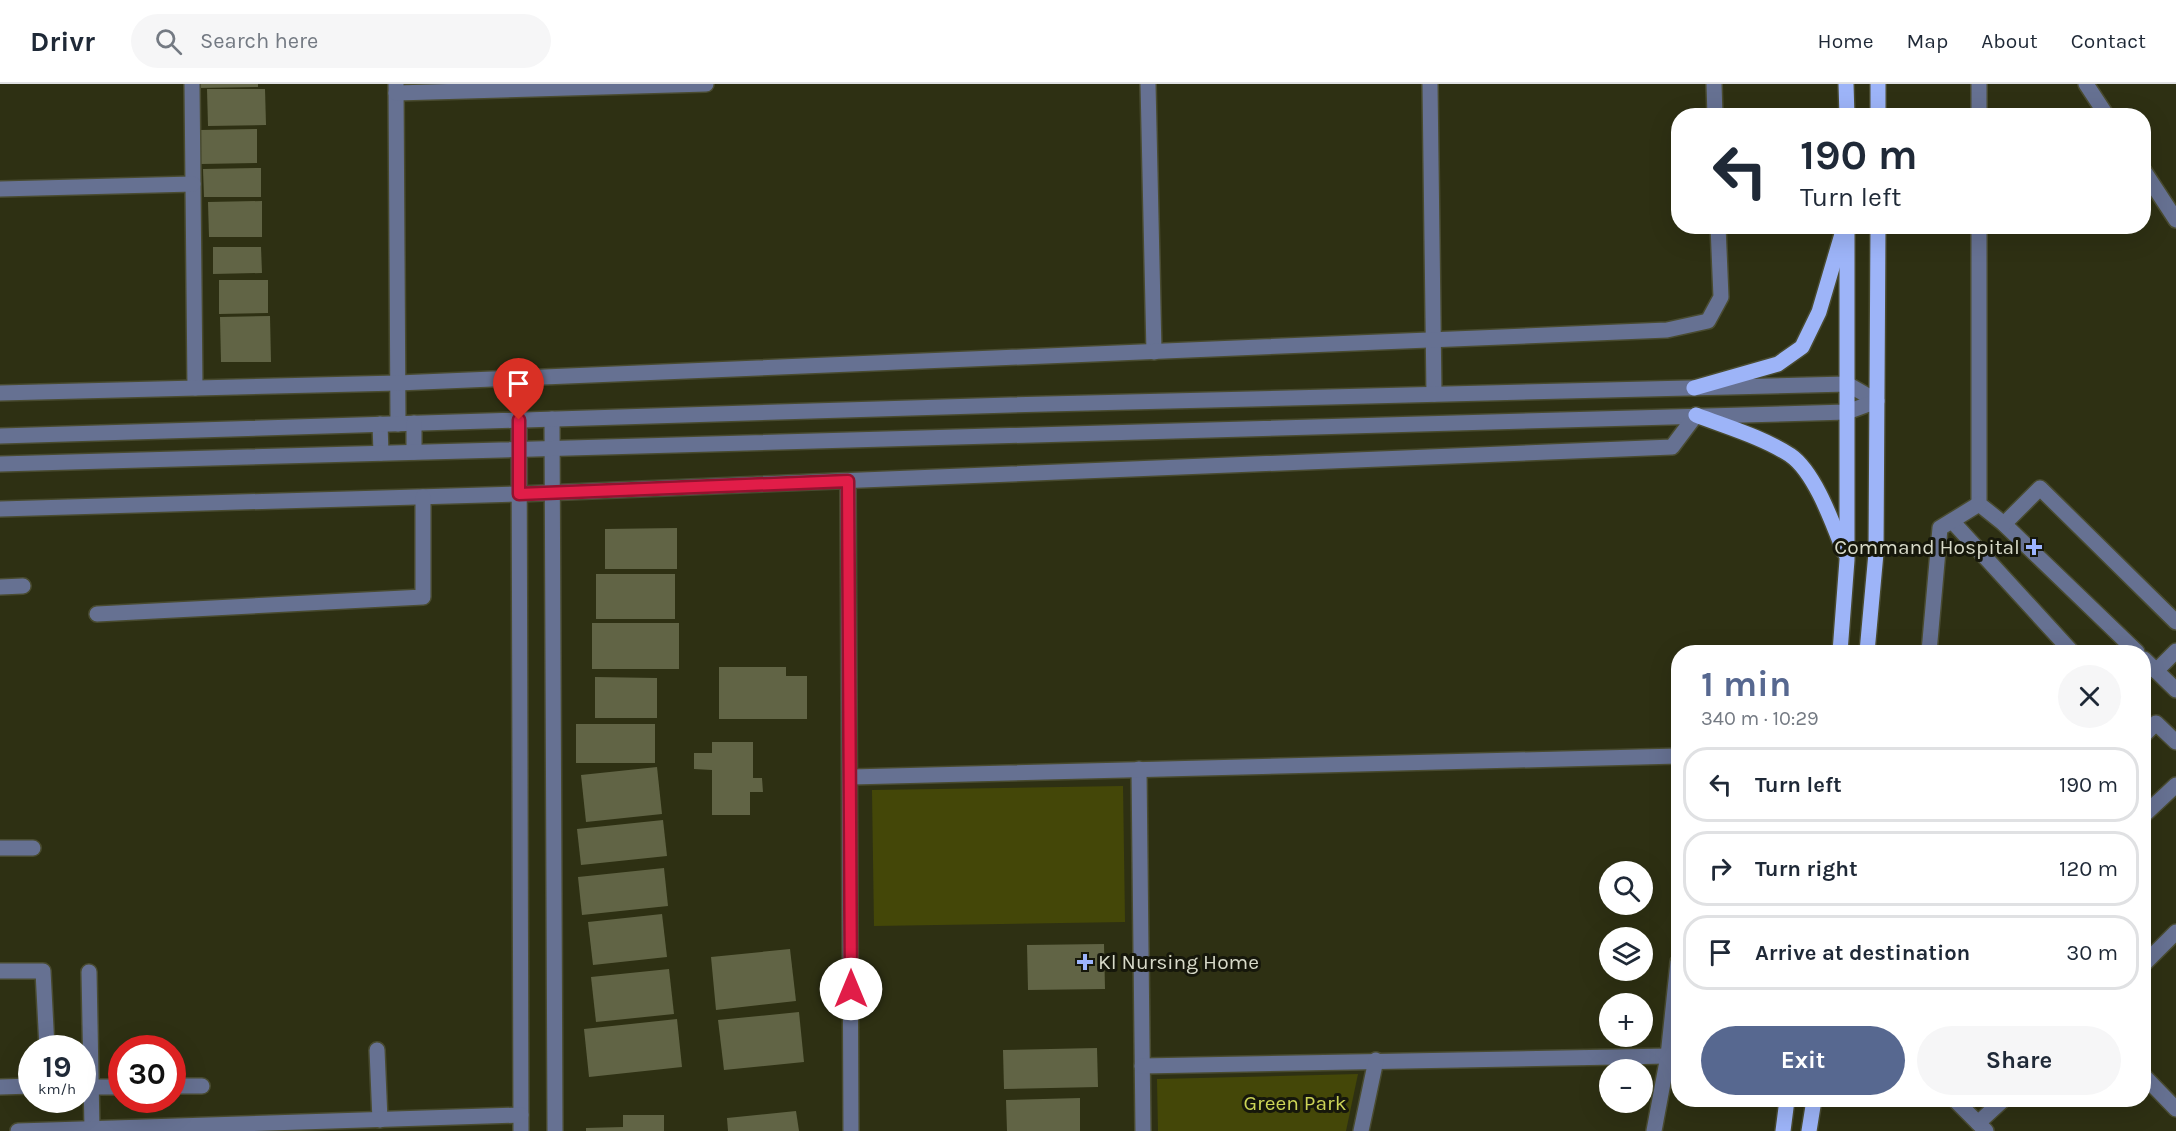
<!DOCTYPE html>
<meta charset="utf-8">
<style>
:root{--surface:#fff;--page:#f6f6f7;--text:#1f2937;--muted:#747a83;--line:#e0e1e3;--accent:#576890}
body{margin:0;font-family:Karla,sans-serif;background:var(--page);color:var(--text);height:100vh;display:flex;flex-direction:column;font-size:22px;white-space:nowrap}
*{box-sizing:border-box;margin:0}
p{font-size:20px;color:var(--muted)}
.icon{flex:none;width:33px;height:33px;fill:none;stroke:currentColor;stroke-width:2;stroke-linecap:round;stroke-linejoin:round}
.map{position:relative;flex:1;overflow:hidden}
.sheet{position:absolute;left:1671px;top:561px;width:480px;height:462px;display:flex;flex-direction:column;background:var(--surface);border-radius:24px;box-shadow:0 6px 24px #0002}
.sheet>*{flex:none}
.guide{position:absolute;left:1671px;top:24px;width:480px;height:126px;border-radius:24px;box-shadow:0 6px 24px #0002;background:#fff;color:var(--text);overflow:hidden}
.tools{position:absolute;left:1599px;top:777px;display:grid;gap:12px}
.tools a{display:grid;place-items:center;width:54px;height:54px;border-radius:50%;background:var(--surface);box-shadow:0 6px 24px #0002;font-size:30px}
.speed{position:absolute;left:18px;top:951px;display:flex;gap:12px;font-size:30px;font-weight:700;text-align:center}
.speed>*{display:grid;place-content:center;width:78px;height:78px;border-radius:50%;background:var(--surface);box-shadow:0 6px 24px #0002;line-height:1}
.speed small{font-size:15px;font-weight:400}
.speed .limit{border:9px solid #d22;background:#fff;color:#111}
.pin{position:absolute;display:grid;place-items:center;width:51px;height:51px;color:#fff;margin:-62px -26px;border-radius:50% 50% 50% 0;rotate:-45deg;box-shadow:0 0 6px #0007}
.pin .icon{rotate:45deg}
.me{position:absolute;width:66px;margin:-33px;rotate:0deg;stroke-linejoin:round;filter:drop-shadow(0 0 4px #0008)}
.turn{display:flex;align-items:center;gap:21px;height:126px;padding:0 30px;font-size:27px}
.turn .icon{width:78px;height:78px;stroke-width:2.5}
.turn b{display:block;font-size:42px;line-height:51px}
.round{display:grid;place-items:center;flex:none;width:63px;height:63px;border-radius:32px;background:var(--page)}
.head{display:flex;align-items:center;justify-content:space-between;height:102px;padding:0 30px}
h1{font-size:36px;font-weight:700;line-height:45px;color:var(--accent)}
.action{display:flex;gap:12px;margin-top:auto;padding:12px 30px}
.action a{flex:1;height:69px;border-radius:36px;background:var(--accent);color:#fff;font-size:24px;font-weight:700;line-height:69px;text-align:center}
.action a+a{background:var(--page);color:var(--text)}
ul{padding:0;list-style:none}
li{display:flex;align-items:center;gap:18px;height:75px;margin:0 12px 9px;padding:0 18px;border:3px solid var(--line);border-radius:24px}
li div{flex:1}
li b{display:block;font-size:22px}
li em{font-style:normal}
header{display:flex;align-items:center;gap:36px;box-sizing:border-box;height:84px;padding:0 30px;background:var(--surface);border-bottom:2px solid var(--line)}
header strong{font-size:28px}
nav{display:flex;gap:33px;margin-inline-start:auto;font-size:21px}
.search{width:420px;height:54px;background:var(--page);display:flex;align-items:center;gap:15px;box-sizing:border-box;padding:0 21px;border-radius:33px;color:var(--muted);font-size:22px}
.map>svg:first-child{display:block}
</style>
<header>
<strong>Drivr</strong>
<div class="search"><svg class="icon" aria-label="search" viewBox="0 0 24 24"><circle cx="10" cy="10" r="6"/><path d="M15 15l6 6"/></svg>Search here</div>
<nav><a>Home</a><a>Map</a><a>About</a><a>Contact</a></nav>
</header>
<div class="map">
<svg width="2176" height="1047" viewBox="0 0 2176 1047">
<rect width="100%" height="100%" fill="#2e3013"/>
<g fill="#444708">
<path d="M1123 702 1125 838 874 842 872 706Z"/>
<path d="M1358 990 1346 1047H1158L1157 995Z"/>
</g>
<g fill="#616445">
<path d="M199 0H258V3L199 4Z"/>
<path d="M207 5H265L266 41 208 42Z"/>
<path d="M257 45V79L201 80 200 46Z"/>
<path d="M261 84V113H204L203 85Z"/>
<path d="M262 117V153H209L208 118Z"/>
<path d="M213 163H261L262 189 213 190Z"/>
<path d="M219 196H268V229L219 230Z"/>
<path d="M270 232 271 278H221L220 233Z"/>
<path d="M677 444V485H605V445Z"/>
<rect x="596" y="490" width="79" height="45"/>
<rect x="592" y="539" width="87" height="46"/>
<path d="M719 583H786V592H807V635H719Z"/>
<path d="M595 593 657 594V634H595Z"/>
<rect x="576" y="640" width="79" height="39"/>
<path d="M712 658H753V694H762L763 708H750V731H712V686L694 685V669H712Z"/>
<path d="M657 683 662 730 586 738 581 691Z"/>
<path d="M663 736 667 772 581 781 577 745Z"/>
<path d="M664 784 668 822 582 831 578 793Z"/>
<path d="M662 830 667 873 593 881 588 838Z"/>
<path d="M1104 860 1105 905 1028 906 1027 861Z"/>
<path d="M790 865 796 917 716 926 711 873Z"/>
<path d="M669 885 674 930 596 938 591 893Z"/>
<path d="M799 928 804 978 724 986 718 936Z"/>
<path d="M677 935 682 983 589 993 584 945Z"/>
<path d="M1097 964 1098 1003 1004 1005 1003 966Z"/>
<path d="M1080 1014V1047H1007L1006 1016Z"/>
<path d="M796 1027 799 1047H728L727 1034Z"/>
<path d="M623 1031H664V1047H586V1044L623 1043Z"/>
</g>
<g fill="none" stroke-linecap="round" stroke-linejoin="round">
<g stroke="#494b30" stroke-width="18">
<g id="minor">
<path d="M192 0 195 304"/>
<path d="M396 0 398 340"/>
<path d="M1148 0 1154 268"/>
<path d="M1430 0 1434 310"/>
<path d="M1714 0 1715 32"/>
<path d="M2086 0 2107 32"/>
<path d="M396 9 706 0"/>
<path d="M1979 32V0"/>
<path d="M2144 87 2176 136"/>
<path d="M0 105 193 100"/>
<path d="M1979 142V420L2004 440 2137 568"/>
<path d="M0 309 398 299 1667 246 1708 237 1721 213 1718 142"/>
<path d="M552 335 555 1047"/>
<path d="M519 336 521 1047"/>
<path d="M380 340 381 369"/>
<path d="M0 352 1010 321 1847 300 1877 317"/>
<path d="M414 368V339"/>
<path d="M0 380 1847 328 1877 317"/>
<path d="M848 397 851 1047"/>
<path d="M0 425 519 410 1672 363 1696 331"/>
<path d="M1952 437 2072 568"/>
<path d="M2004 440 2040 404 2176 538"/>
<path d="M0 503 23 502"/>
<path d="M97 530 423 513V413"/>
<path d="M1929 568 1940 444 1979 420"/>
<path d="M2144 575 2176 606"/>
<path d="M2156 587 2176 567"/>
<path d="M2144 651 2156 639 2176 658"/>
<path d="M1139 685 1143 1047"/>
<path d="M851 693 1678 672"/>
<path d="M2144 731 2176 701"/>
<path d="M0 764H33"/>
<path d="M2144 880 2176 848"/>
<path d="M0 887H43L47 964"/>
<path d="M89 888 92 1045"/>
<path d="M377 966 380 1036"/>
<path d="M1142 982 1668 972"/>
<path d="M2144 992 2176 1025"/>
<path d="M172 1002H202"/>
<path d="M0 1003 32 1002"/>
<path d="M91 1003H122"/>
<path d="M1955 1016 1986 1047"/>
<path d="M1978 1039 2003 1016"/>
<path d="M18 1047 521 1031"/>
<path d="M1361 1047 1376 976"/>
<path d="M1654 1047 1668 972 1678 878"/>
</g>
</g>
<g stroke="#494b30" stroke-width="18">
<g id="major">
<path d="M1846 0 1847 32"/>
<path d="M1878 32V0"/>
<path d="M1694 304 1778 280 1802 263 1819 228 1842 150"/>
<path d="M1696 331C1727 343 1762 353 1790 371 1815 388 1833 440 1844 468"/>
<path d="M1840 568 1847 476V142"/>
<path d="M1867 568 1876 469 1878 142"/>
<path d="M1783 1047 1787 1016"/>
<path d="M1809 1047 1814 1016"/>
</g>
</g>
<use href="#minor" stroke="#667192" stroke-width="15"/>
<use href="#major" stroke="#9db4f8" stroke-width="15"/>
</g>
<g fill="none" stroke-linecap="round" stroke-linejoin="round">
<g stroke="#92132f" stroke-width="15">
<path id="route" d="M519 336V410L848 397 851 905"/>
</g>
<use href="#route" stroke="#e11d48" stroke-width="10"/>
</g>
<g fill="#9cb4fd" stroke="#16170b" stroke-width="2">
<path d="M2031 454h6v6h6v6h-6v6h-6v-6h-6v-6h6z"/>
<path d="M1082 869h6v6h6v6h-6v6h-6v-6h-6v-6h6z"/>
</g>
<g text-anchor="middle" dominant-baseline="central" stroke-width="6" stroke-linejoin="round" paint-order="stroke">
<g font-size="21" fill="#d8dac9" stroke="#16170b" text-anchor="end">
<text x="2020" y="463">Command Hospital</text>
<text x="1098" y="878" text-anchor="start">Kl Nursing Home</text>
</g>
<g font-size="21" fill="#ccd456" stroke="#16170b">
<text x="1295" y="1019">Green Park</text>
</g>
</g>
</svg>
<div class="tools">
<a><svg class="icon" aria-label="search" viewBox="0 0 24 24"><circle cx="10" cy="10" r="6"/><path d="M15 15l6 6"/></svg></a>
<a><svg class="icon" aria-label="layers" viewBox="0 0 24 24"><path d="M12 4l9 5-9 5-9-5zM3 14l9 5 9-5"/></svg></a>
<a>+</a>
<a>−</a>
</div>
<div class="speed"><div>19<small>km/h</small></div><div class="limit">30</div></div>
<div class="pin" style="left:519px;top:336px;background:#d93025"><svg class="icon" aria-label="arrive" viewBox="0 0 24 24"><path d="M6 21V4h12l-3 4 3 4H6"/></svg></div>
<svg class="me" style="left:851px;top:905px" viewBox="-20 -20 40 40"><circle r="19" fill="#fff"/><path d="M0-13L10 11 0 6-10 11z" fill="#e11d48"/></svg>
<div class="guide">
<div class="turn"><svg class="icon" aria-label="left" viewBox="0 0 24 24"><path d="M17 20v-9H6M10 6l-5 5 5 5"/></svg><div><b>190 m</b>Turn left</div></div>
</div>
<section class="sheet">
<div class="head"><div><h1>1 min</h1><p>340 m · 10:29</p></div><a class="round"><svg class="icon" aria-label="close" viewBox="0 0 24 24"><path d="M6 6l12 12M18 6L6 18"/></svg></a></div>
<ul>
<li><svg class="icon" aria-label="left" viewBox="0 0 24 24"><path d="M17 20v-9H6M10 6l-5 5 5 5"/></svg><div><b>Turn left</b></div><em>190 m</em></li>
<li><svg class="icon" aria-label="right" viewBox="0 0 24 24"><path d="M7 20v-9h11M14 6l5 5-5 5"/></svg><div><b>Turn right</b></div><em>120 m</em></li>
<li><svg class="icon" aria-label="arrive" viewBox="0 0 24 24"><path d="M6 21V4h12l-3 4 3 4H6"/></svg><div><b>Arrive at destination</b></div><em>30 m</em></li>
</ul>
<div class="action"><a>Exit</a><a>Share</a></div>
</section>
</div>
